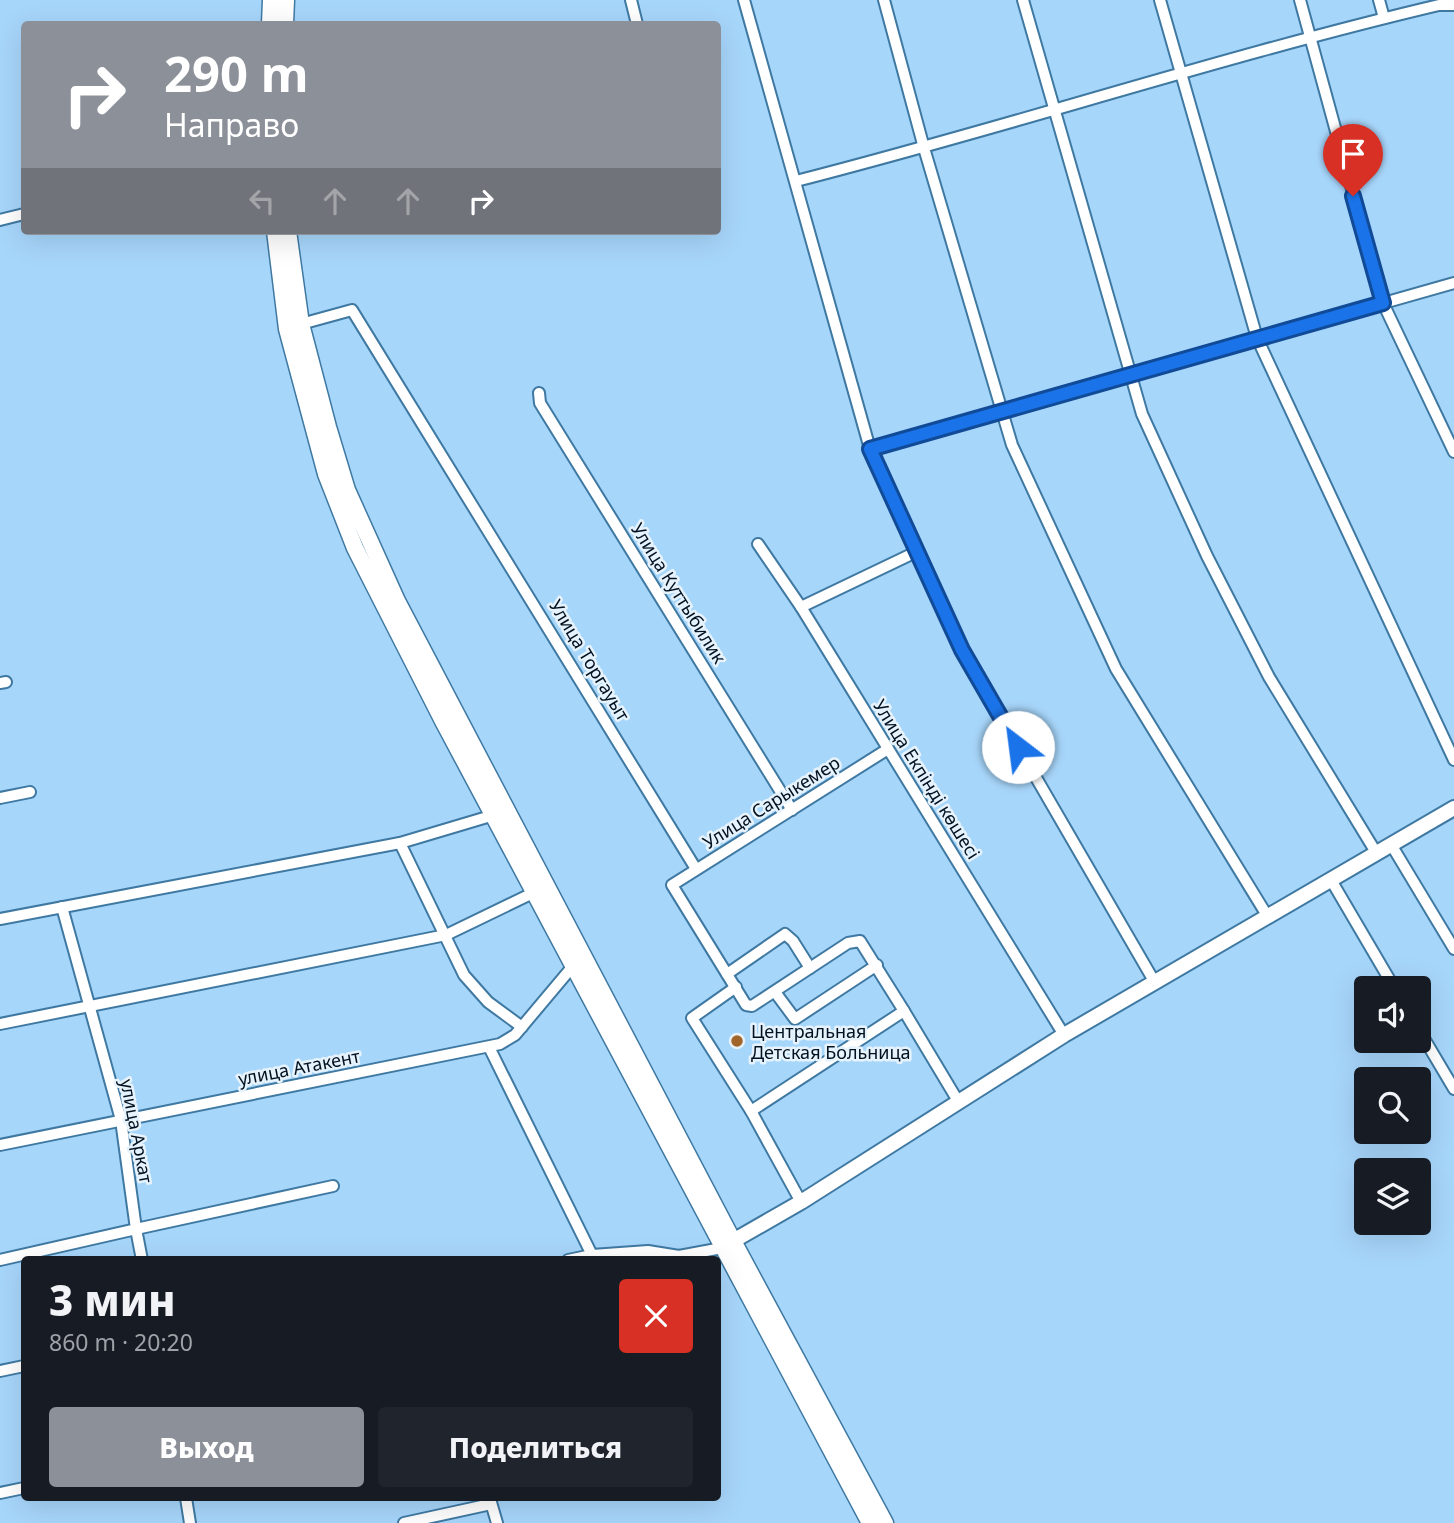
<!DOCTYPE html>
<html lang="ru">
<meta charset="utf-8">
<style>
:root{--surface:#171b24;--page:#20242c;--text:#f1f3f6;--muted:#9ea1a6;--accent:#8c9099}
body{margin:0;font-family:"Noto Sans",sans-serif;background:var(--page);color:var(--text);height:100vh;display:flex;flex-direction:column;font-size:26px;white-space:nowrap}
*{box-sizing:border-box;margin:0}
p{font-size:23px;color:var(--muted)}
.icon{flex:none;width:38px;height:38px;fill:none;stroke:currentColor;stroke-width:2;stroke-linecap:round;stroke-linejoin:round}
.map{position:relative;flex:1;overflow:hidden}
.sheet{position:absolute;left:21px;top:1256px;width:700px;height:245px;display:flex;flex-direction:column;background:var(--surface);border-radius:7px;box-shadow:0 7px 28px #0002}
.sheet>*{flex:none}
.guide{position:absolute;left:21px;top:21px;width:700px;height:214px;border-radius:7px;box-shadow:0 7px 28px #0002;background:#8c9099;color:#fff;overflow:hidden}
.fabs{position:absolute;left:1354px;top:976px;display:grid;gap:14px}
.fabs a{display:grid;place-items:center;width:77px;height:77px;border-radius:7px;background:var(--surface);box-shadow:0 7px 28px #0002;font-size:35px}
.pin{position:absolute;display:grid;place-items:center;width:60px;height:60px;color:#fff;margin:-72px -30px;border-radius:50% 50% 50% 0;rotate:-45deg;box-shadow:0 0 7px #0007}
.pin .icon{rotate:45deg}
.me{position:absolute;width:77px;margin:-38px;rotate:330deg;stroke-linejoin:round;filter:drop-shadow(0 0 5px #0008)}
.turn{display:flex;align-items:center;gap:24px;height:147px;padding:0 28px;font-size:32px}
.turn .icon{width:91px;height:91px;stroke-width:2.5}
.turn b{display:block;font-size:49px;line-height:60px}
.lanes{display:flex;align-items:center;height:66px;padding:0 28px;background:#0003;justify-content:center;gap:35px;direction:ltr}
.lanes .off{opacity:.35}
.round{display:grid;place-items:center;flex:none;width:74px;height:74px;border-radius:7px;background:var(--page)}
.summary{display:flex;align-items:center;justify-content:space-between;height:119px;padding:0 28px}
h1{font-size:42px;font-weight:800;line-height:52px}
.primary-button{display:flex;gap:14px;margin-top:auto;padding:14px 28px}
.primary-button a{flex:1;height:80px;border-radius:7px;background:var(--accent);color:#fff;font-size:28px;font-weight:800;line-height:80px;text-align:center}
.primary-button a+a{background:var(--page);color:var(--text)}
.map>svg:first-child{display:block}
</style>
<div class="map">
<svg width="1454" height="1523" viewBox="0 0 1454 1523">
<rect width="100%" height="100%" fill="#a7d6fb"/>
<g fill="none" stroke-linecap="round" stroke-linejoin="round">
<g stroke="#3f79a2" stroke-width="14">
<g id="minor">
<path d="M631 0 637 24"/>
<path d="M744 0 870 449 962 650 1154 981"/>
<path d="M884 0 924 148 1012 445 1116 669 1268 917"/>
<path d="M1023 0 1142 414 1207 556 1269 677 1377 854"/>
<path d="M1160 0 1257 338 1454 760"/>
<path d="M1300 0 1383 303 1454 452"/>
<path d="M1379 0 1384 18"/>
<path d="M796 181C1012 126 1223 56 1439 5H1454"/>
<path d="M0 220 24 214"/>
<path d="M301 324 352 310 696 869"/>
<path d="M539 393 540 403 792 810"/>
<path d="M870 449 1454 283"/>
<path d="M758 544 801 607 1064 1035"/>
<path d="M801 607 916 552"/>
<path d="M0 683 6 682"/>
<path d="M0 798 30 792"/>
<path d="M400 843 464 975 488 1002 522 1027"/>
<path d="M1392 846 1454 949"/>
<path d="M1331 880 1395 989"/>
<path d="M0 919 400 843 494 815"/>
<path d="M727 974 785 934 793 941 810 968"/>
<path d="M736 987 692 1018 751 1111 801 1202"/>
<path d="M775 992 795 1019 877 965"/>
<path d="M904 1011 958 1101"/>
<path d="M0 1024 446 935 535 892"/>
<path d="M1419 1030 1454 1089"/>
<path d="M489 1047 592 1255"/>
<path d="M751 1111 904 1011 860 941 848 943 752 1006 746 1005 672 885 888 749"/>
<path d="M0 1145 500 1044 515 1035 573 966"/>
<path d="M0 1260 136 1229 121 1120 62 907"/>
<path d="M142 1260 136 1229 333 1186"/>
<path d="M568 1260 592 1255 648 1251 679 1256 722 1248"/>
<path d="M0 1371 24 1366"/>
<path d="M0 1493 24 1488"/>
<path d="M186 1498 190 1523"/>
<path d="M490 1499 497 1523"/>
<path d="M404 1523 491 1504"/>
</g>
</g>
<g stroke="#3f79a2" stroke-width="18">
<path id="major" d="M726 1245 801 1202 1064 1035 1454 808"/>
</g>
<g stroke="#3f79a2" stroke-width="19">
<g id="highway">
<path d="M270 24 271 0"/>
<path d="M285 24 286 0"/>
<path d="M275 231 287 329 326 474 355 548 443 721 870 1523"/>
<path d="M288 231 301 324 328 427 347 490 397 601 733 1241 885 1523"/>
</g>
</g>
<use href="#minor" stroke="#fff" stroke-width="10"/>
<use href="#major" stroke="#fff" stroke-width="14"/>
<use href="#highway" stroke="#fff" stroke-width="16"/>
</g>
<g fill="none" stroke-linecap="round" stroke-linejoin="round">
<g stroke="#114b97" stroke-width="18">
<path id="route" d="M1018 747 962 650 870 449 1383 303 1353 196"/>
</g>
<use href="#route" stroke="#1a73e8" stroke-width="12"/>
</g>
<circle fill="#a26529" stroke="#e7f3fc" stroke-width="2.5" cx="737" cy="1041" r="7"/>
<g text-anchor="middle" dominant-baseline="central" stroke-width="5" stroke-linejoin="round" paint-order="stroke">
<g font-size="18" fill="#001121" stroke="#e7f3fc">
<text transform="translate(679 593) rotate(58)">Улица Куттыбилик</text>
<text transform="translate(590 660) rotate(59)">Улица Торгауыт</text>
<text transform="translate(927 779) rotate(58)">Улица Екпінді көшесі</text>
<text transform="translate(771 802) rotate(-32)">Улица Сарыкемер</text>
<text transform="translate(299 1067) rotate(-11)">улица Атакент</text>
<text transform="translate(137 1131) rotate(79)">улица Аркат</text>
</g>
<g font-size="18" fill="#001121" stroke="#e7f3fc" text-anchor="start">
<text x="751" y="1031">Центральная<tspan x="751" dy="21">Детская Больница</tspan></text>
</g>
</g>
</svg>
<div class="fabs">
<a><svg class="icon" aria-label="sound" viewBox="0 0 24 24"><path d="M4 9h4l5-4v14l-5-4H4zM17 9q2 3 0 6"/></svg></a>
<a><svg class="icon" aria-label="search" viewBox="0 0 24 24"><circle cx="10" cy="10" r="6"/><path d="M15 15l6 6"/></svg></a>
<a><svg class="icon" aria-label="layers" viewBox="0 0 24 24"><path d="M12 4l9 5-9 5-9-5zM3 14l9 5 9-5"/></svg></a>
</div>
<div class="pin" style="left:1353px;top:196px;background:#d93025"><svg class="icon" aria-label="arrive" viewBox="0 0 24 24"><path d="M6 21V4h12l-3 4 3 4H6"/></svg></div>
<svg class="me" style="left:1018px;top:747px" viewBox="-20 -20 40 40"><circle r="19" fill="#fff"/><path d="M0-13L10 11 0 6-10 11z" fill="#1a73e8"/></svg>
<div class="guide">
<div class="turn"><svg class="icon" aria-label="right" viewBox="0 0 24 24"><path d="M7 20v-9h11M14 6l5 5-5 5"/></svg><div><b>290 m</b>Направо</div></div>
<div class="lanes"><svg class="icon off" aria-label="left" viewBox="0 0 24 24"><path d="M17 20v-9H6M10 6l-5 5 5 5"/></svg><svg class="icon off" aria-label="ahead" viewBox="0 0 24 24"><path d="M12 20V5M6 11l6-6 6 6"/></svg><svg class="icon off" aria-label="ahead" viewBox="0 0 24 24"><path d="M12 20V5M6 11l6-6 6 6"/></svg><svg class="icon" aria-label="right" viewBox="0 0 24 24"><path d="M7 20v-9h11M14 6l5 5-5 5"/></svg></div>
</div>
<section class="sheet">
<div class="summary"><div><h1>3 мин</h1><p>860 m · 20:20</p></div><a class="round" style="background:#d93025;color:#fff"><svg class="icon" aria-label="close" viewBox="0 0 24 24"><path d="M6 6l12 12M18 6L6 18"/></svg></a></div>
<div class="primary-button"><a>Выход</a><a>Поделиться</a></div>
</section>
</div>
